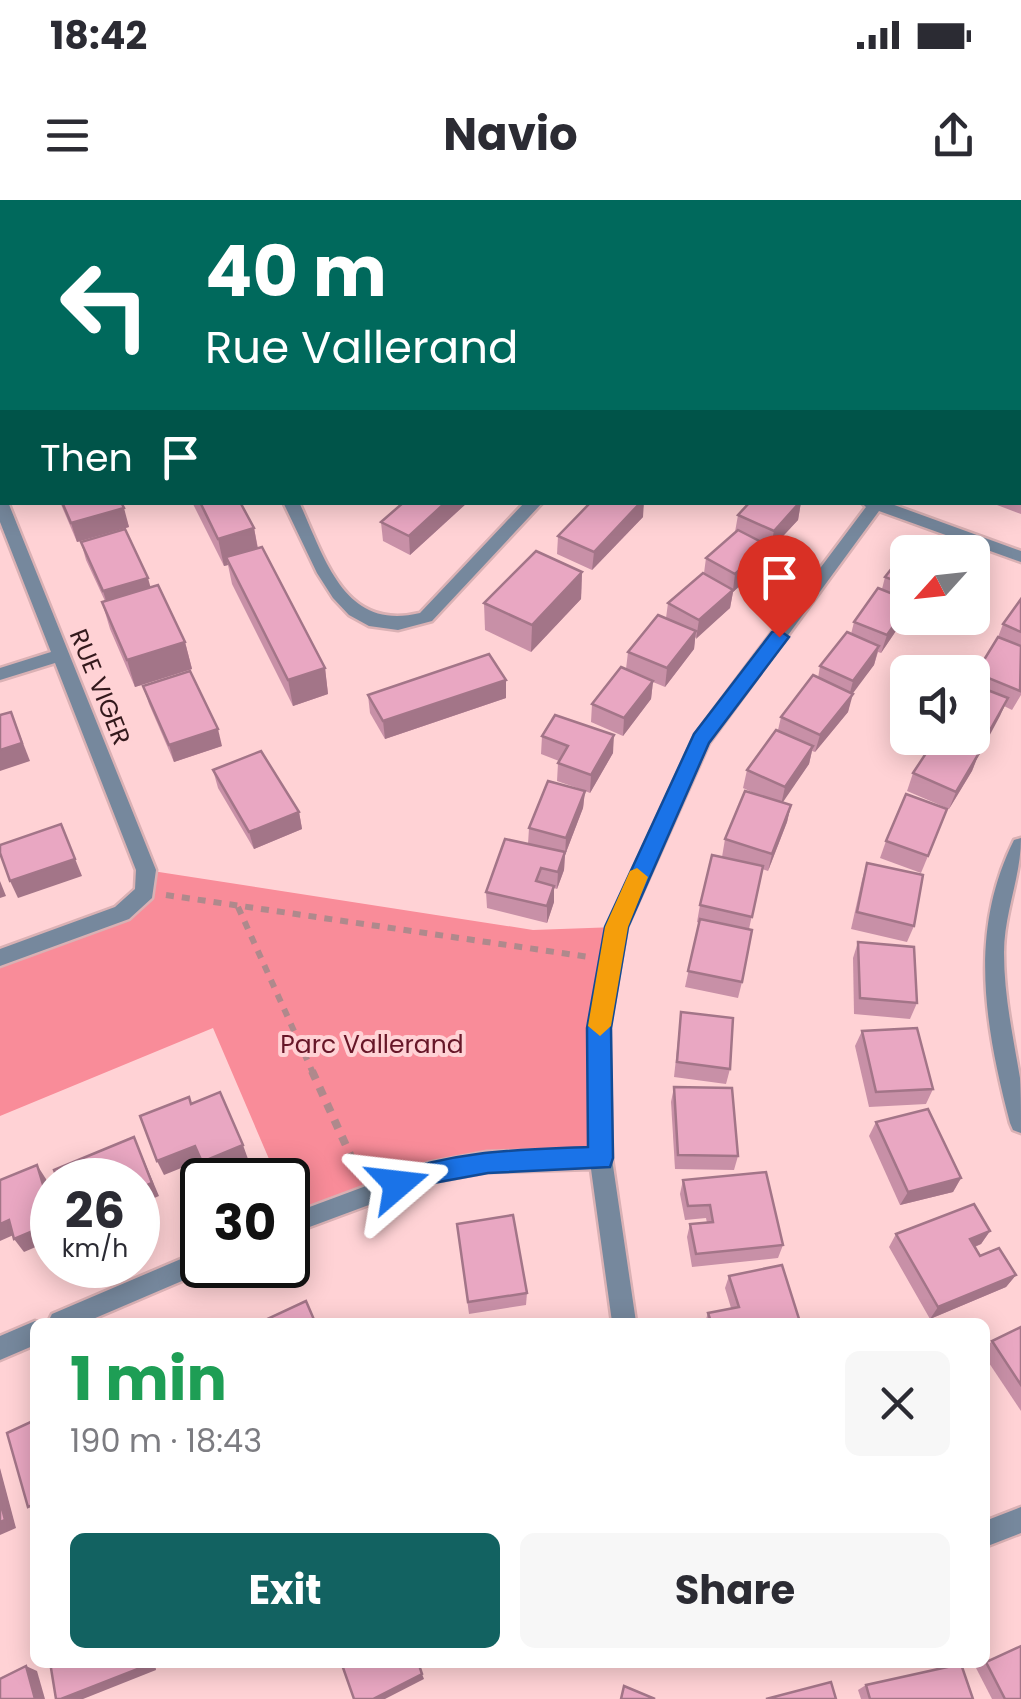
<!DOCTYPE html>
<meta charset="utf-8">
<style>
:root{--surface:#fff;--page:#f7f7f7;--text:#2b2b33;--muted:#7c7c81;--accent:#126261}
body{margin:0;font-family:Poppins,sans-serif;background:var(--page);color:var(--text);height:100vh;display:flex;flex-direction:column;font-size:38px;white-space:nowrap}
*{box-sizing:border-box;margin:0}
p{font-size:32px;color:var(--muted)}
.icon{flex:none;width:55px;height:55px;fill:none;stroke:currentColor;stroke-width:2;stroke-linecap:round;stroke-linejoin:round}
.map{position:relative;flex:1;overflow:hidden}
.drawer{position:absolute;left:30px;top:1118px;width:960px;height:350px;display:flex;flex-direction:column;background:var(--surface);border-radius:15px;box-shadow:0 5px 25px #0003}
.drawer>*{flex:none}
.hud{position:absolute;left:0px;top:0px;width:1022px;height:305px;box-shadow:0 5px 25px #0003;background:#00695c;color:#fff;overflow:hidden}
.needle{width:65px;rotate:243deg}
.buttons{position:absolute;left:890px;top:335px;display:grid;gap:20px}
.buttons a{display:grid;place-items:center;width:100px;height:100px;border-radius:15px;background:var(--surface);box-shadow:0 5px 25px #0003;font-size:50px}
.speed{position:absolute;left:30px;top:958px;display:flex;gap:20px;font-size:50px;font-weight:700;text-align:center}
.speed>*{display:grid;place-content:center;width:130px;height:130px;border-radius:50%;background:var(--surface);box-shadow:0 5px 25px #0003;line-height:1}
.speed small{font-size:25px;font-weight:400}
.speed .limit{border:5px solid #111;border-radius:15px;background:#fff;color:#111}
.pin{position:absolute;display:grid;place-items:center;width:85px;height:85px;color:#fff;margin:-102px -42px;border-radius:50% 50% 50% 0;rotate:-45deg;box-shadow:0 0 10px #0007}
.pin .icon{rotate:45deg}
.me{position:absolute;width:110px;margin:-55px;rotate:73deg;stroke-linejoin:round;filter:drop-shadow(0 0 8px #0008)}
.turn{display:flex;align-items:center;gap:35px;height:210px;padding:0 40px;font-size:45px}
.turn .icon{width:130px;height:130px;stroke-width:2.5}
.turn b{display:block;font-size:70px;line-height:85px}
.then{display:flex;align-items:center;height:95px;padding:0 40px;background:#0003;gap:20px;font-size:38px}
.round{display:grid;place-items:center;flex:none;width:105px;height:105px;border-radius:15px;background:var(--page)}
.overview{display:flex;align-items:center;justify-content:space-between;height:170px;padding:0 40px}
h1{font-size:60px;font-weight:700;line-height:75px;color:#1e9e55}
.action{display:flex;gap:20px;margin-top:auto;padding:20px 40px}
.action a{flex:1;height:115px;border-radius:15px;background:var(--accent);color:#fff;font-size:40px;font-weight:700;line-height:115px;text-align:center}
.action a+a{background:var(--page);color:var(--text)}
.status{display:flex;justify-content:space-between;align-items:center;height:70px;padding:0 50px;background:var(--surface);direction:ltr}
.status svg{height:28px;fill:currentColor}
header{display:flex;justify-content:space-between;align-items:center;height:130px;padding:0 40px;background:var(--surface);font-size:45px;font-weight:700}
.map>svg:first-child{display:block}
</style>
<div class="status"><b>18:42</b><svg viewBox="0 0 49 12"><path d="M0 12V9h3v3zM5 12V6h3v6zM10 12V3h3v9zM15 12V0h3v12zM26 1h20v11H26zM47 4h2v5h-2z"/></svg></div>
<header><svg class="icon" aria-label="menu" viewBox="0 0 24 24"><path d="M4 6h16M4 12h16M4 18h16"/></svg>Navio<svg class="icon" aria-label="share" viewBox="0 0 24 24"><path d="M12 15V3M7 8l5-5 5 5M5 13v7h14v-7"/></svg></header>
<div class="map">
<svg width="1021" height="1499" viewBox="0 0 1021 1499">
<rect width="100%" height="100%" fill="#ffd2d5"/>
<path fill="#f98c99" d="M146 670 533 730 617 727 599 829 601 959 487 962 296 1021 288 1002V980H278L213 828 0 916V758L122 713Z"/>
<g fill="none" stroke-linecap="round" stroke-linejoin="round">
<g stroke="#dab1b4" stroke-width="5">
<g id="minor">
<path d="M361 0H376L377 2H362Z"/>
<path d="M670 0H683L684 2H671Z"/>
<path d="M0 297 2 302H8L156 670 152 698 129 719 0 766V749L115 707 135 689 136 670 55 463 0 480V468L51 452 0 322Z"/>
<path d="M283 302H299C325 358 344 432 420 413L525 302H543L432 421 398 430 369 426 349 415 333 398 317 373Z"/>
<path d="M861 302H886L1021 351V362L879 311 709 543 627 727 609 829 612 959 636 1122H612L591 969 487 972 428 983 288 1035V1015L428 963 487 952 590 949 589 829 607 727 695 535 866 307Z"/>
<path d="M202 1050V1065H212L210 1069 86 1122H48L52 1114Z"/>
<path d="M35 1121 38 1122H35V1145L0 1160V1136Z"/>
<path d="M1021 1307V1333L985 1347V1321Z"/>
</g>
</g>
<g stroke="#dab1b4" stroke-width="5">
<g id="tertiary">
<path d="M2 6V14L0 15V7Z"/>
<path d="M2 37V45L0 46V38Z"/>
<path d="M1021 638C1021 677 1004 713 1004 753 1004 796 1013 836 1020 878 1021 895 1021 915 1021 933L1013 930 1010 923C985 827 968 732 1014 640Z"/>
</g>
</g>
<path stroke="#af898c" stroke-width="5" stroke-dasharray="5 5" stroke-linecap="butt" d="M997 2 1005 0"/>
<g stroke="#af898c" stroke-width="6" stroke-dasharray="8 8" stroke-linecap="butt">
<path d="M166 695 589 757"/>
<path d="M238 707 313 873"/>
</g>
<path stroke="#af898c" stroke-width="8" stroke-dasharray="9 9" stroke-linecap="butt" d="M312 871 359 974"/>
<use href="#minor" fill="#76889d" fill-rule="evenodd"/>
<use href="#tertiary" fill="#76889d" fill-rule="evenodd"/>
</g>
<g fill="#c890a7">
<path d="M255 0H308V2H260Z"/>
<path d="M427 0H486L488 2H427Z"/>
<rect x="1020" y="14" width="1" height="56"/>
<path d="M1020 230 1021 231V314L989 302H1020Z"/>
<path d="M60 302H121L129 327 77 342Z"/>
<path d="M192 302H240L254 328 258 348 325 468 328 494 293 506 232 384 228 365 224 366Z"/>
<path d="M468 302 410 355 383 341 381 322Z"/>
<path d="M801 302 798 320 770 350 767 348 764 364 733 392 730 408 695 438 694 449 665 487 653 482 651 499 623 536 591 522 592 504 626 469 628 452 666 418 668 403 704 373 706 358 735 332 738 315Z"/>
<path d="M643 317 592 370 557 354 558 336Z"/>
<path d="M81 342 151 387 185 442 192 469 135 487 110 429 102 402 105 401 86 360Z"/>
<path d="M908 352V409L904 419 881 453 878 452 874 465 852 493 848 512 815 552 812 551 809 564 782 602 791 605 787 622 768 671 762 669 749 729 742 782 738 798 685 787 699 723 697 722 700 705 722 657 725 639 760 596 743 588 747 570 778 530 781 517 818 478 820 466 851 434 854 422 882 389 885 377Z"/>
<path d="M582 372 581 399 531 452 485 430 484 403Z"/>
<path d="M1021 399V495L1012 510 1004 506 978 556 972 571 949 609 907 591 913 573 935 539 933 538H972V481L976 473 998 437 1003 424Z"/>
<path d="M506 480V498L385 539 370 513 368 495Z"/>
<path d="M143 486 222 546 174 562 149 504Z"/>
<path d="M542 536 613 553 590 593 585 591 583 608 565 655 564 670 557 689 554 688V702L547 723 487 708 486 692 528 644 529 628 583 590 557 581 558 563 559 561 541 554Z"/>
<path d="M213 570 299 612 302 629 254 649 218 588Z"/>
<path d="M886 641 928 656 921 673 880 658Z"/>
<path d="M867 663 914 726 907 742 851 729 862 680Z"/>
<path d="M858 742 917 803 910 819 854 814 853 758Z"/>
<path d="M681 812 730 869 726 884 674 877Z"/>
<path d="M862 831 933 889 926 904 869 907 855 846Z"/>
<path d="M674 887 738 956 734 970 675 969 671 902Z"/>
<path d="M876 922 961 978 953 992 900 1005 869 936Z"/>
<path d="M683 980 783 1045 778 1058 692 1067 687 1037 690 1024 707 1023 706 1018 685 1020 680 994Z"/>
<path d="M457 1024 527 1093 526 1105 469 1114Z"/>
<path d="M990 1031 981 1044 975 1047 980 1056 1016 1075 1006 1087 930 1119 889 1047 896 1034Z"/>
<path d="M729 1076 800 1122H705L708 1113 731 1108 725 1088Z"/>
<path d="M1021 1127V1211L985 1157V1149L992 1141Z"/>
<path d="M1021 1446V1499H992L976 1468Z"/>
<path d="M866 1485 973 1499H861L858 1490Z"/>
</g>
<g fill="#a37588">
<path d="M130 0H179L180 2H125Z"/>
<rect x="284" y="0" width="24" height="2"/>
<path d="M2 75V97L0 98V76Z"/>
<path d="M446 302H468L410 355 409 336Z"/>
<path d="M641 302H644L643 317 592 370 594 352Z"/>
<path d="M801 302 798 320 770 350 774 331Z"/>
<path d="M124 308 129 327 77 342 71 323Z"/>
<path d="M254 328 259 356 226 357 228 365 224 366 218 339Z"/>
<path d="M767 345 764 364 733 392 730 408 696 439 699 420 733 390 735 374Z"/>
<path d="M582 372 581 399 531 452 532 425Z"/>
<path d="M148 378 153 396 109 410 103 391Z"/>
<path d="M908 405 904 419 881 453 887 435Z"/>
<path d="M696 431 694 449 665 487 667 468Z"/>
<path d="M185 442 192 469 135 487 127 460Z"/>
<path d="M879 446 874 465 848 500 853 481Z"/>
<path d="M325 468 328 494 293 506 288 480Z"/>
<path d="M506 480V498L385 539 383 521Z"/>
<path d="M653 481 651 499 623 536 624 518Z"/>
<path d="M853 494 848 512 815 552 820 535Z"/>
<path d="M1008 498 1000 516 978 557 985 539Z"/>
<path d="M11 512 30 561 0 571V550Z"/>
<path d="M218 529 222 546 174 562 169 545Z"/>
<path d="M614 535 613 553 590 593 591 575Z"/>
<path d="M813 546 809 564 781 605 785 587Z"/>
<path d="M979 553 972 571 949 609 956 592Z"/>
<path d="M585 591 583 608 565 655 566 638Z"/>
<path d="M791 605 787 622 768 671 772 654Z"/>
<path d="M299 612 302 629 254 649 249 632Z"/>
<path d="M61 624 82 676 18 698 10 681Z"/>
<path d="M565 652 564 670 557 689 558 672Z"/>
<path d="M0 681 6 696 0 698Z"/>
<path d="M554 686V702L547 723V706Z"/>
<path d="M134 937 159 996 138 1005V989Z"/>
<path d="M243 945 248 959 207 976 202 962Z"/>
<path d="M195 946 201 960 164 975 157 961Z"/>
<path d="M37 965 46 979 52 1000V1014Z"/>
<path d="M961 978 953 992 900 1005 908 992Z"/>
<path d="M9 1020 18 1033 0 1041V1024Z"/>
<path d="M52 1023V1040L24 1052 14 1039Z"/>
<path d="M990 1031 981 1044 961 1052 970 1039Z"/>
<path d="M1016 1075 1006 1087 930 1119 938 1107Z"/>
<path d="M0 1268 16 1328 0 1335Z"/>
<path d="M148 1462H155L156 1470 83 1499H61Z"/>
<path d="M26 1466 37 1471 45 1499H35Z"/>
<path d="M422 1474 424 1479 385 1499H373Z"/>
</g>
<g fill="#e9a7c2" stroke="#a37588" stroke-width="2.5">
<path d="M90 0H130L125 2H85Z"/>
<path d="M441 0H486L488 2H443Z"/>
<path d="M597 0H644L646 2H599Z"/>
<path d="M754 0H790L792 2H746Z"/>
<path d="M2 47V75L0 76V48Z"/>
<path d="M2 106V146L0 147V107Z"/>
<path d="M1020 149 1021 150 1020 185Z"/>
<path d="M62 302H121L124 308 71 323Z"/>
<path d="M200 302H240L254 328 218 339Z"/>
<path d="M404 302H446L409 336 381 322Z"/>
<path d="M591 302H641L594 352 558 336Z"/>
<path d="M750 302H800L774 331 738 315Z"/>
<path d="M125 329 148 378 103 391 81 342Z"/>
<path d="M738 330 767 345 735 374 706 358Z"/>
<path d="M910 345 928 352H908V386L885 377Z"/>
<path d="M262 347 325 468 288 480 226 357Z"/>
<path d="M536 351 582 372 532 425 484 403Z"/>
<path d="M703 373 733 390 699 420 668 403Z"/>
<path d="M158 385 185 442 127 460 102 402Z"/>
<path d="M878 388 908 400V405L887 435 854 422Z"/>
<path d="M1021 399V432L1003 424Z"/>
<path d="M658 415 696 431 667 468 628 452Z"/>
<path d="M847 432 879 446 853 481 820 466Z"/>
<path d="M998 437 1021 446 1020 491 976 473Z"/>
<path d="M489 454 506 480 383 521 368 495Z"/>
<path d="M621 467 653 481 624 518 592 504Z"/>
<path d="M190 471 218 529 169 545 143 486Z"/>
<path d="M813 475 853 494 820 535 781 517Z"/>
<path d="M972 484 1008 498 985 539 972 534Z"/>
<path d="M11 512 22 543 0 550V515Z"/>
<path d="M555 515 614 535 591 575 558 563 568 546 542 536Z"/>
<path d="M776 530 813 546 785 587 747 570Z"/>
<path d="M936 538H943L979 553 956 592 913 573Z"/>
<path d="M261 551 299 612 249 632 213 570Z"/>
<path d="M548 581 585 591 566 638 529 628Z"/>
<path d="M745 591 791 605 772 654 725 639Z"/>
<path d="M906 594 947 609 928 656 886 641Z"/>
<path d="M61 624 75 659 10 681 0 653V645Z"/>
<path d="M505 639 565 652 558 672 541 668 536 681 554 686 547 706 486 692Z"/>
<path d="M712 655 763 666 752 717 700 705Z"/>
<path d="M867 663 923 675 914 726 857 712Z"/>
<path d="M700 719 752 730 742 782 688 771Z"/>
<path d="M858 742 914 747 917 803 860 798Z"/>
<path d="M681 812 733 818 730 869 677 862Z"/>
<path d="M917 828 933 889 876 892 862 831Z"/>
<path d="M674 887 732 888 738 956 678 955Z"/>
<path d="M220 892 243 945 202 962 195 946 157 961 140 916 189 897 191 904Z"/>
<path d="M928 909 961 978 908 992 876 922Z"/>
<path d="M134 937 152 983 138 989V980H58L54 970Z"/>
<path d="M37 965 52 1014V1023L14 1039 9 1020 0 1024V980Z"/>
<path d="M766 972 783 1045 696 1054 690 1024 713 1022 710 1005 688 1006 683 980Z"/>
<path d="M974 1004 990 1031 970 1039 980 1056 999 1048 1016 1075 938 1107 896 1034Z"/>
<path d="M513 1015 527 1093 468 1102 457 1024Z"/>
<path d="M782 1065 800 1122H711L708 1113 739 1107 729 1076Z"/>
<path d="M306 1101 315 1122H266L265 1120Z"/>
<path d="M1021 1127V1185L992 1141Z"/>
<path d="M35 1220V1304L28 1307 7 1233Z"/>
<path d="M0 1300 5 1320 0 1322Z"/>
<path d="M1021 1446V1499H1005L986 1462Z"/>
<path d="M50 1462H148V1465L61 1499H56Z"/>
<path d="M341 1462H418L422 1474 373 1499H354Z"/>
<path d="M961 1464 973 1499H870L866 1485Z"/>
<path d="M26 1466 35 1499H0V1479Z"/>
<path d="M831 1482 836 1499H766Z"/>
<path d="M624 1486 655 1499H621Z"/>
</g>
<path fill="#1a73e8" stroke="#114b97" stroke-width="2.5" d="M779 430 789 437 709 543 628 727 611 828 613 958 610 967 488 973 428 984 398 995 390 992 386 984 390 975C455 950 519 950 588 947L587 828 605 727 694 534 772 432Z"/>
<path fill="#f59e0b" d="M637 668 648 677 628 727 611 826 600 836 588 826 605 727 630 671Z"/>
<g text-anchor="middle" dominant-baseline="central" stroke-width="8" stroke-linejoin="round" paint-order="stroke">
<g font-size="25" fill="#33191c" stroke="#ffd2d5">
<text transform="translate(100 487) rotate(68)">RUE VIGER</text>
</g>
<g font-size="25" fill="#671628" stroke="#ffd2d5">
<text x="372" y="844">Parc Vallerand</text>
</g>
</g>
</svg>
<div class="buttons">
<a><svg class="needle" viewBox="-14 -14 28 28"><path d="M0-13l5 13h-10z" fill="#e53935"/><path d="M0 13l5-13h-10z" fill="#7c7c81"/></svg></a>
<a><svg class="icon" aria-label="sound" viewBox="0 0 24 24"><path d="M4 9h4l5-4v14l-5-4H4zM17 9q2 3 0 6"/></svg></a>
</div>
<div class="speed"><div>26<small>km/h</small></div><div class="limit">30</div></div>
<div class="pin" style="left:779px;top:437px;background:#d93025"><svg class="icon" aria-label="arrive" viewBox="0 0 24 24"><path d="M6 21V4h12l-3 4 3 4H6"/></svg></div>
<svg class="me" style="left:398px;top:984px" viewBox="-20 -20 40 40"><path d="M0-17L14 15 0 8-14 15z" fill="#1a73e8" stroke="#fff" stroke-width="4"/></svg>
<div class="hud">
<div class="turn"><svg class="icon" aria-label="left" viewBox="0 0 24 24"><path d="M17 20v-9H6M10 6l-5 5 5 5"/></svg><div><b>40 m</b>Rue Vallerand</div></div>
<div class="then">Then<svg class="icon" aria-label="arrive" viewBox="0 0 24 24"><path d="M6 21V4h12l-3 4 3 4H6"/></svg></div>
</div>
<section class="drawer">
<div class="overview"><div><h1>1 min</h1><p>190 m · 18:43</p></div><a class="round"><svg class="icon" aria-label="close" viewBox="0 0 24 24"><path d="M6 6l12 12M18 6L6 18"/></svg></a></div>
<div class="action"><a>Exit</a><a>Share</a></div>
</section>
</div>
